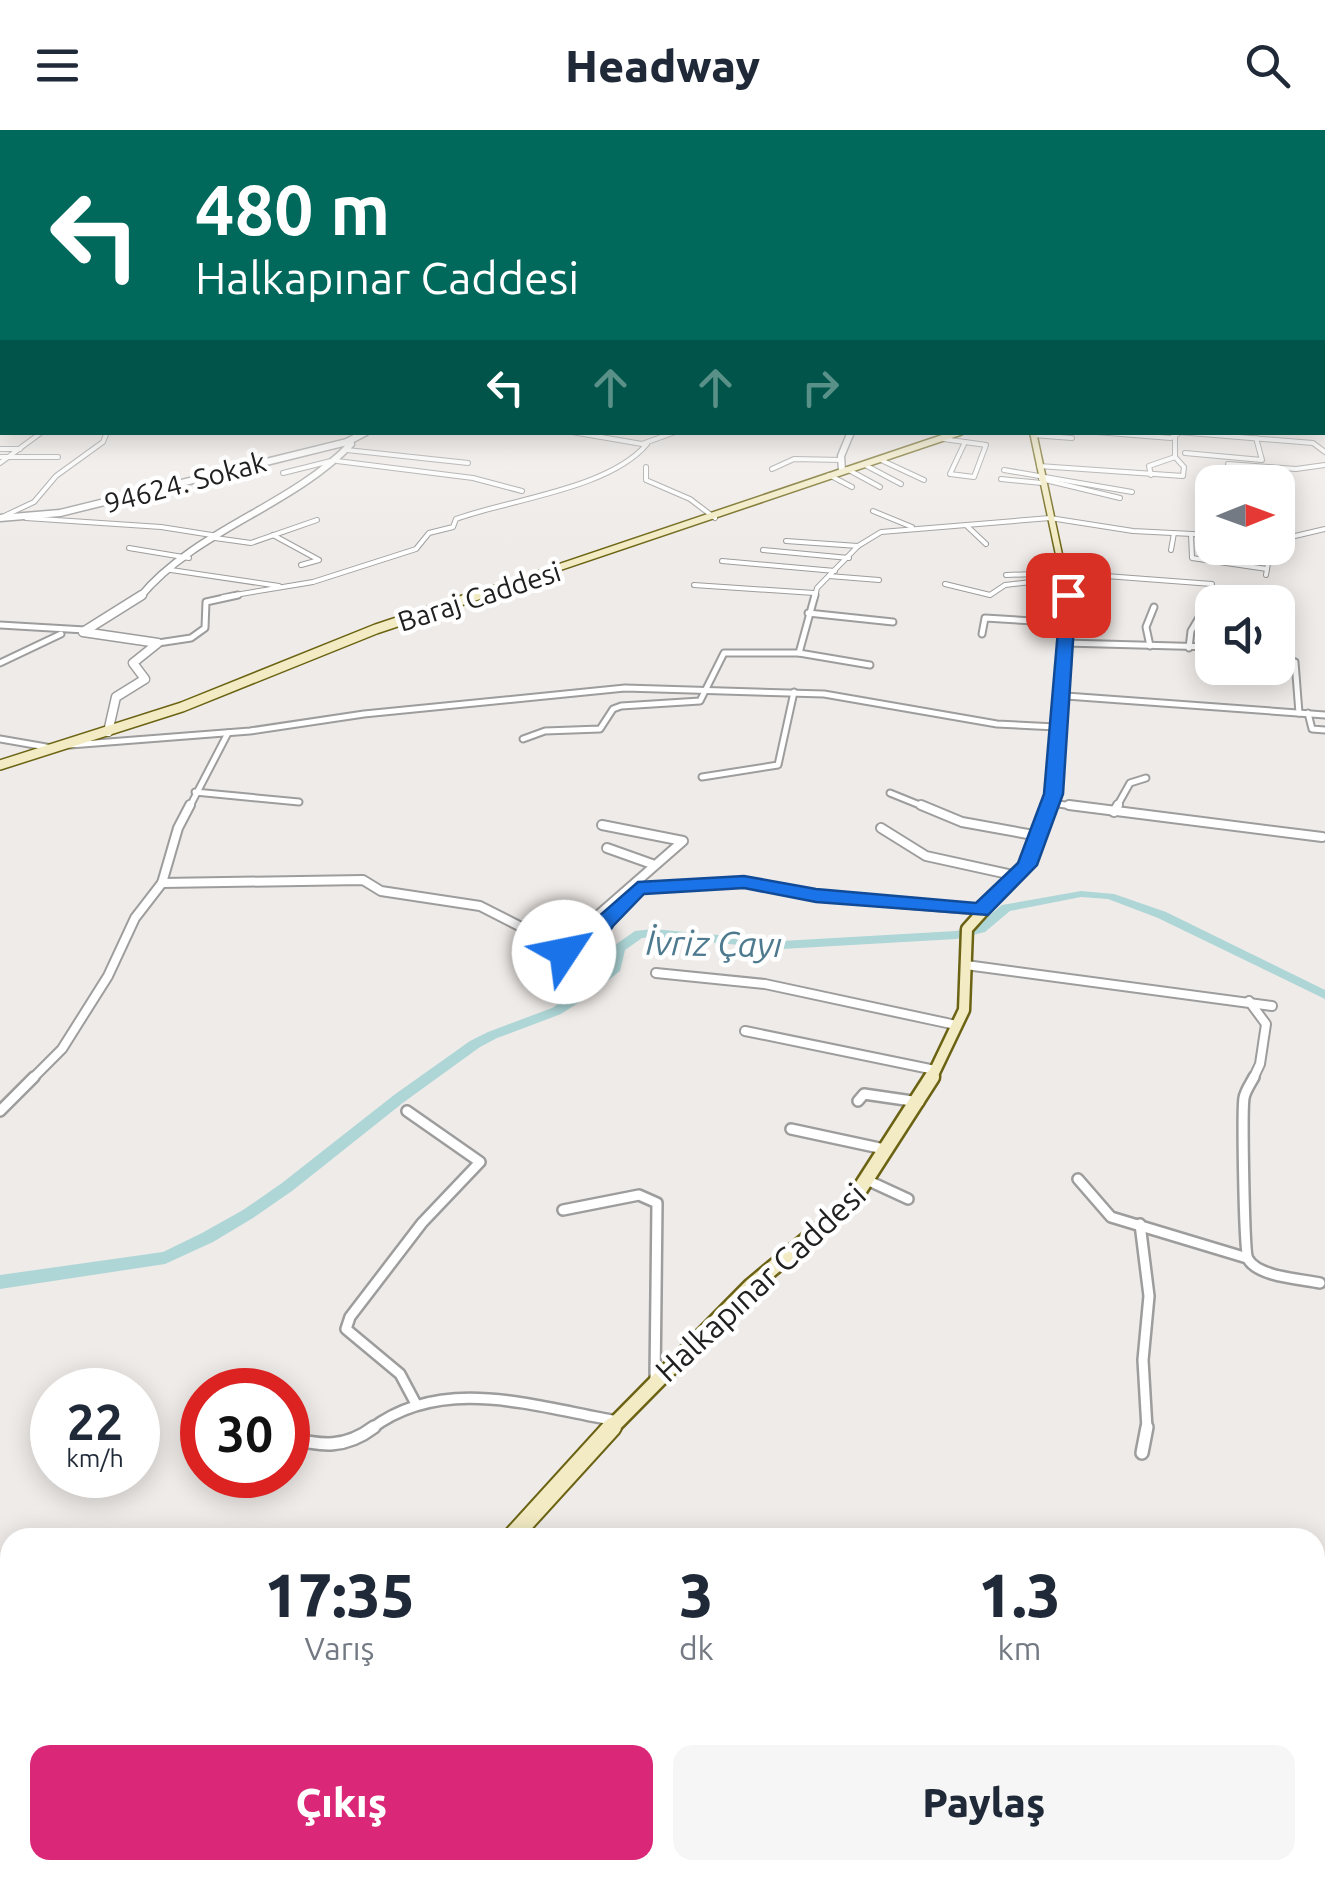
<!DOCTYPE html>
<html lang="tr">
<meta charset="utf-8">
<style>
:root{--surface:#fff;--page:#f6f6f7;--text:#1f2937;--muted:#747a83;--accent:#db2777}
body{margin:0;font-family:Ubuntu,sans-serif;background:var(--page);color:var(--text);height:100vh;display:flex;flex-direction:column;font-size:38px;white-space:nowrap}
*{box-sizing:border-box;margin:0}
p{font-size:32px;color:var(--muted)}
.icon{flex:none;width:55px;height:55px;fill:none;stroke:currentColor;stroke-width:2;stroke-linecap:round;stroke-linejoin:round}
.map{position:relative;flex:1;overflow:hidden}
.panel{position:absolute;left:0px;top:1398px;width:1325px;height:352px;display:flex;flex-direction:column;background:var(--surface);border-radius:30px 30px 0 0;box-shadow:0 5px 25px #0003}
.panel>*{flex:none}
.guide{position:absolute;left:0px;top:0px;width:1325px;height:305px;box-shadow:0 5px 25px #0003;background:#00695c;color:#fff;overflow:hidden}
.needle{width:65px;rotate:89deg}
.tools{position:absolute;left:1195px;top:335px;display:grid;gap:20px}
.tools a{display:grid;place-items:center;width:100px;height:100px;border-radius:20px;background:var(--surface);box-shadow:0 5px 25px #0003;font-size:50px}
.speed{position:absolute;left:30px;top:1238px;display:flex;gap:20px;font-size:50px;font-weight:700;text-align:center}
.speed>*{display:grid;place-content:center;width:130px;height:130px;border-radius:50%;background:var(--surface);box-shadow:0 5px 25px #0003;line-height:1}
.speed small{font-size:25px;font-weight:400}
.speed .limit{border:15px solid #d22;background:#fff;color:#111}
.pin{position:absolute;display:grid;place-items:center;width:85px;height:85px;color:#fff;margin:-42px;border-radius:20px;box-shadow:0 5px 15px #0006}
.me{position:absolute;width:110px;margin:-55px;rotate:56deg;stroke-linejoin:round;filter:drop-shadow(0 0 8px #0008)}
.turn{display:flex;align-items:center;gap:35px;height:210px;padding:0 30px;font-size:45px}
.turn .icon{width:130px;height:130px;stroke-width:2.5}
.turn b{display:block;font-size:70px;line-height:85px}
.lanes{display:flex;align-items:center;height:95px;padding:0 30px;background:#0003;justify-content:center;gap:50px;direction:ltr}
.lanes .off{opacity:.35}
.eta{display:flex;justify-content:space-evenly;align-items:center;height:170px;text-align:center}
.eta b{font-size:60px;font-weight:800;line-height:70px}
.action{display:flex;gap:20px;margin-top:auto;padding:20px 30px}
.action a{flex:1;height:115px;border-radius:20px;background:var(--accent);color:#fff;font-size:40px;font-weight:800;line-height:115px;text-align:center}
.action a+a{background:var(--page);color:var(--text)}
header{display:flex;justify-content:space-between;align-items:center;height:130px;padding:0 30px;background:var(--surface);font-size:45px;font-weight:800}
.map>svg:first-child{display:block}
</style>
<header><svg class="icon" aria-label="menu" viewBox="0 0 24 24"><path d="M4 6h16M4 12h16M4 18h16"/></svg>Headway<svg class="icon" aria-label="search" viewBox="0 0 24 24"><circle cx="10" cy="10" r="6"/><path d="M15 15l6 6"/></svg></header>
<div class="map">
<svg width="1325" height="1748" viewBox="0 0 1325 1748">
<rect width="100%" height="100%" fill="#efebe8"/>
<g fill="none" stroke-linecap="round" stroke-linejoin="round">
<path fill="#aed6d7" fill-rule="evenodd" d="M1081 761 1114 764 1166 782 1325 860V869L1158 788 1108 769 1081 767 1010 781 985 802 956 809 782 819 653 807 642 808 625 820 620 841 587 867 561 884 497 908 480 917 404 972 292 1061 253 1088 213 1112 165 1134 0 1159V1145L163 1122 202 1103 243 1080 282 1053 394 965 470 911 488 902 552 878 579 861 610 836 615 815 635 801 653 799 782 811 956 801 977 796 1002 775Z"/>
<g stroke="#9d9d9d" stroke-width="6">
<g id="minor-far4">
<path d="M1322 275 1325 278"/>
<path d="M520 302H560"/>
<path d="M572 302 642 314 675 302"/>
<path d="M1096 302 1171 308 1179 303"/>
<path d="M1178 302 1313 313 1325 322"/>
<path d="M1033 305 1072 308"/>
<path d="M943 309 965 312"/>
<path d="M965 312 986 315 974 347 950 344Z"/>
<path d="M0 319H20"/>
<path d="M347 320 468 333"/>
<path d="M1185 323 1262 330 1256 308"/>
<path d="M0 327H58"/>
<path d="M881 330 924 350"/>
<path d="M337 331 473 348 522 361"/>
<path d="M0 333 42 302"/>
<path d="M1228 334 1296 339 1325 335"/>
<path d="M865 335 901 354"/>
<path d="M1039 336 1183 346 1184 337 1175 327"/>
<path d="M646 337V350L690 369 715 388"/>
<path d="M772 339 794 329 841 330"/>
<path d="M847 339 880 357"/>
<path d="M1004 340 1132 362"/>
<path d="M283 343 335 330"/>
<path d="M829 345 852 357"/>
<path d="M1151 345 1149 336 1175 327V307"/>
<path d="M1001 349 1042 353"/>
<path d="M1041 349 1120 368"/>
<path d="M873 381 912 397"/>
<path d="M0 388 34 372 56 346 103 312 107 302"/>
<path d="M26 388 161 397 218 406"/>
<path d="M967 396 986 414"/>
<path d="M1191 404 1192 428 1267 439"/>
<path d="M273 405 319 430 301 435"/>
<path d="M215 408 251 413 317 390"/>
<path d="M1278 410 1325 399"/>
<path d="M786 411 858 416"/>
<path d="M129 418 189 428"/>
<path d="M763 420 849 428"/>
<path d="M1171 420 1174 403"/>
<path d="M722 431 835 441"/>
<path d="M171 440 279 456"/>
<path d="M1066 443 1212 454"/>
<path d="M1006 445 1035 444 1038 451"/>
<path d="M1266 445 1268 433 1288 418V412"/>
<path d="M829 446 879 450"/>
<path d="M945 454 990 465 1005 455 1067 448"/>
<path d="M694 455 814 463"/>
<path d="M223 467 313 452 416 419 429 403 453 397 456 389C511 369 609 359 647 314"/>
<path d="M815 467 817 458 858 416 881 402 1050 388 1133 401 1212 405"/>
</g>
</g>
<g stroke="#9d9d9d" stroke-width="9">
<g id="minor-far3">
<path d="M808 483 893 492"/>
<path d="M0 495 85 500"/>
<path d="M982 504 985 488 1066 493"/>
<path d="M158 513 191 508 205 498 206 472 238 465"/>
<path d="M1066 513 1212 517"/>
<path d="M1150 516 1146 497 1154 477"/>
<path d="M1189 518 1191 501 1204 479"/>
<path d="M799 523 870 535"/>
<path d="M1278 528 1295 532 1299 583"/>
<path d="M0 533 61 504"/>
<path d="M1066 566 1325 585"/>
<path d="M1308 583 1312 599 1325 600"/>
<path d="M0 609 52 618"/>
<path d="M523 609 545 601 600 599 613 579 621 576 700 571 724 523H799L815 465"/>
<path d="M70 615 250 601 364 584 625 558 824 564 997 594 1056 597"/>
<path d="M702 647 778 635 794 562"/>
<path d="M195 662 299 672"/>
<path d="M890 663 927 678"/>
<path d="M1050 673 1089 678"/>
<path d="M189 678 228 603"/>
<path d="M1116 678 1130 653 1146 648"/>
</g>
</g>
<g stroke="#9d9d9d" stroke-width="12">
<g id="minor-far2">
<path d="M921 675 962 692 1039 706"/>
<path d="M1069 675 1322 707"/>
<path d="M1114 682 1118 675"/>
<path d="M881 698 926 726 1017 746"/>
<path d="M607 718 652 734"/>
<path d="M162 753 363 750 381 761 480 776 574 824 585 821 605 791 638 758 744 752 816 766 981 780"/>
<path d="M576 812 596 787 683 711 602 695"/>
<path d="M966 835 1272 876"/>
<path d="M656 843 765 854 956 895"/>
<path d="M1249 871 1266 894 1260 934 1253 949"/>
<path d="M745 901 935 940"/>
<path d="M32 949 62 919 108 846 135 788 162 753 178 698 190 675"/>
</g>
</g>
<g stroke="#9d9d9d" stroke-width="14">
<g id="minor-far1">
<path d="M1254 947C1251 953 1245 961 1244 968 1242 981 1244 1122 1248 1129 1258 1147 1301 1149 1320 1153"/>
<path d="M858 971 864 964 919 972"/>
<path d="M0 981 34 947"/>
<path d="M407 981 480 1032 422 1093 350 1187 346 1199 400 1244 416 1274"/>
<path d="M791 999 884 1019"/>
<path d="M1078 1049 1111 1087 1247 1128"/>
<path d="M869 1051 908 1069"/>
<path d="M563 1080 639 1065 657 1073 655 1251"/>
<path d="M1140 1094 1149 1166 1143 1230 1147 1299"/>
<path d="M371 1299C443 1244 536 1277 617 1291"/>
</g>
</g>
<g stroke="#9d9d9d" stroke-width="16">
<g id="minor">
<path d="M288 1308C322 1316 345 1319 374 1297"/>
<path d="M1142 1323 1147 1297"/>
<path d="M0 1484 10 1492"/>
<path d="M167 1740V1748"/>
</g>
</g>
<g stroke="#9d9d9d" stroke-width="9">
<g id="tertiary-far1">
<path d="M842 341 841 326 851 302"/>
<path d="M0 388 60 383 347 312 366 302"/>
<path d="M140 467C195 400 291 377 351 314L347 312"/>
</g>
</g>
<g stroke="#9d9d9d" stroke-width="11">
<path id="tertiary" d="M108 602 116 567 145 549 133 533 158 513 83 502 142 465"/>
</g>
<g stroke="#6b6313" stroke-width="8">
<path id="secondary-far5" d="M956 303 960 302"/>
</g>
<g stroke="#6b6313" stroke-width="9">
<g id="secondary-far4">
<path d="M1033 302 1068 467"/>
<path d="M471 467 960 302"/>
</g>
</g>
<g stroke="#6b6313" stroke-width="12">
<g id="secondary-far3">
<path d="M0 635 182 577 376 499 478 465"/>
<path d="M1047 678 1059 639 1056 593 1066 541 1068 465"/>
</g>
</g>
<g stroke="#6b6313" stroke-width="15">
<path id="secondary-far2" d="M931 949 964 880 967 799 1031 728 1048 675"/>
</g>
<g stroke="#6b6313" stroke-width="19">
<path id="secondary-far1" d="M610 1299 751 1156 851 1073 932 947"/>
</g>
<g stroke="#6b6313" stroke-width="22">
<g id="secondary">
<path d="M511 1408 612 1297"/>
<path d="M303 1748 306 1740"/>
</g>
</g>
<use href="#minor-far4" stroke="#fff" stroke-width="4"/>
<use href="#minor-far3" stroke="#fff" stroke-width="5"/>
<use href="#minor-far2" stroke="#fff" stroke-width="8"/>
<use href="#minor-far1" stroke="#fff" stroke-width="9"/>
<use href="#minor" stroke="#fff" stroke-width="11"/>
<use href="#tertiary-far1" stroke="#fff" stroke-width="6"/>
<use href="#tertiary" stroke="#fff" stroke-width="8"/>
<use href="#secondary-far5" stroke="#f2ebc3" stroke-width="5"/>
<use href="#secondary-far4" stroke="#f2ebc3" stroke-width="6"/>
<use href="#secondary-far3" stroke="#f2ebc3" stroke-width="9"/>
<use href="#secondary-far2" stroke="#f2ebc3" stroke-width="10"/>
<use href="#secondary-far1" stroke="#f2ebc3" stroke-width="14"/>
<use href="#secondary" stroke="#f2ebc3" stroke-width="18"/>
</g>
<linearGradient id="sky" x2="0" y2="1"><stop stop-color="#91c2e1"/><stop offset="0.42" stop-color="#f8f6f5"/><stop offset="1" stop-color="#f8f6f5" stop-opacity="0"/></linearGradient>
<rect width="1325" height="420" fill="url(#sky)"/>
<path fill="#1a73e8" stroke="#114b97" stroke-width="2.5" d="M1068 460 1076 465 1063 664 1037 735 988 785 816 772 744 758 644 764 613 796 593 826 557 827V817L579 814 598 787 638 752 744 746 816 759 976 773 1018 733 1044 664 1061 465Z"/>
<g text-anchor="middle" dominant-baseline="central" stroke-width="9" stroke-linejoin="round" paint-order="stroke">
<g font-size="28" fill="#202020" stroke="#fff">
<text transform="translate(185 352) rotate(-15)">94624. Sokak</text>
<text transform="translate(479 466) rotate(-18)">Baraj Caddesi</text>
</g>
<g font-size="32" fill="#202020" stroke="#fff">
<text transform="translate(760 1152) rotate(-43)">Halkapınar Caddesi</text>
</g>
<g font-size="35" font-style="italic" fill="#4d7a8e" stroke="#fff">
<text transform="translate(714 813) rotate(1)">İvriz Çayı</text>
</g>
</g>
</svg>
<div class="tools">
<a><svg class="needle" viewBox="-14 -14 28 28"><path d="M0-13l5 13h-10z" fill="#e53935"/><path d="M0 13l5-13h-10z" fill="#747a83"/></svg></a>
<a><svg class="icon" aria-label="sound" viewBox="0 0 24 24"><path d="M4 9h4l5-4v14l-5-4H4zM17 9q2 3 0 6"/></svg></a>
</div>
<div class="speed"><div>22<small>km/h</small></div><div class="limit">30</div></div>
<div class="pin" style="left:1068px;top:465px;background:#d93025"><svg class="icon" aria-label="arrive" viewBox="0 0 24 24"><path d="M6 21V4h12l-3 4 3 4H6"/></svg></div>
<svg class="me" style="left:564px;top:822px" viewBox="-20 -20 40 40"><circle r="19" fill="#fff"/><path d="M0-13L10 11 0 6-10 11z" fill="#1a73e8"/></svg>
<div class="guide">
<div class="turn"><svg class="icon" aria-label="left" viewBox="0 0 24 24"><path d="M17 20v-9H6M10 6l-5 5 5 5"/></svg><div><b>480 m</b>Halkapınar Caddesi</div></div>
<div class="lanes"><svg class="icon" aria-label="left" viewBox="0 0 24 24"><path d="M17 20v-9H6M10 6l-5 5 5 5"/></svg><svg class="icon off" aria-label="ahead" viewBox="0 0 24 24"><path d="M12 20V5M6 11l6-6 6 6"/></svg><svg class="icon off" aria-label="ahead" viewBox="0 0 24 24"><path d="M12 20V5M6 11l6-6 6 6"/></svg><svg class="icon off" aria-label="right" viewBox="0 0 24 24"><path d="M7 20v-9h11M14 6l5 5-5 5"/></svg></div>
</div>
<section class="panel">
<div class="eta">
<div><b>17:35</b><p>Varış</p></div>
<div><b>3</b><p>dk</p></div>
<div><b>1.3</b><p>km</p></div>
</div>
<div class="action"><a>Çıkış</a><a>Paylaş</a></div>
</section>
</div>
